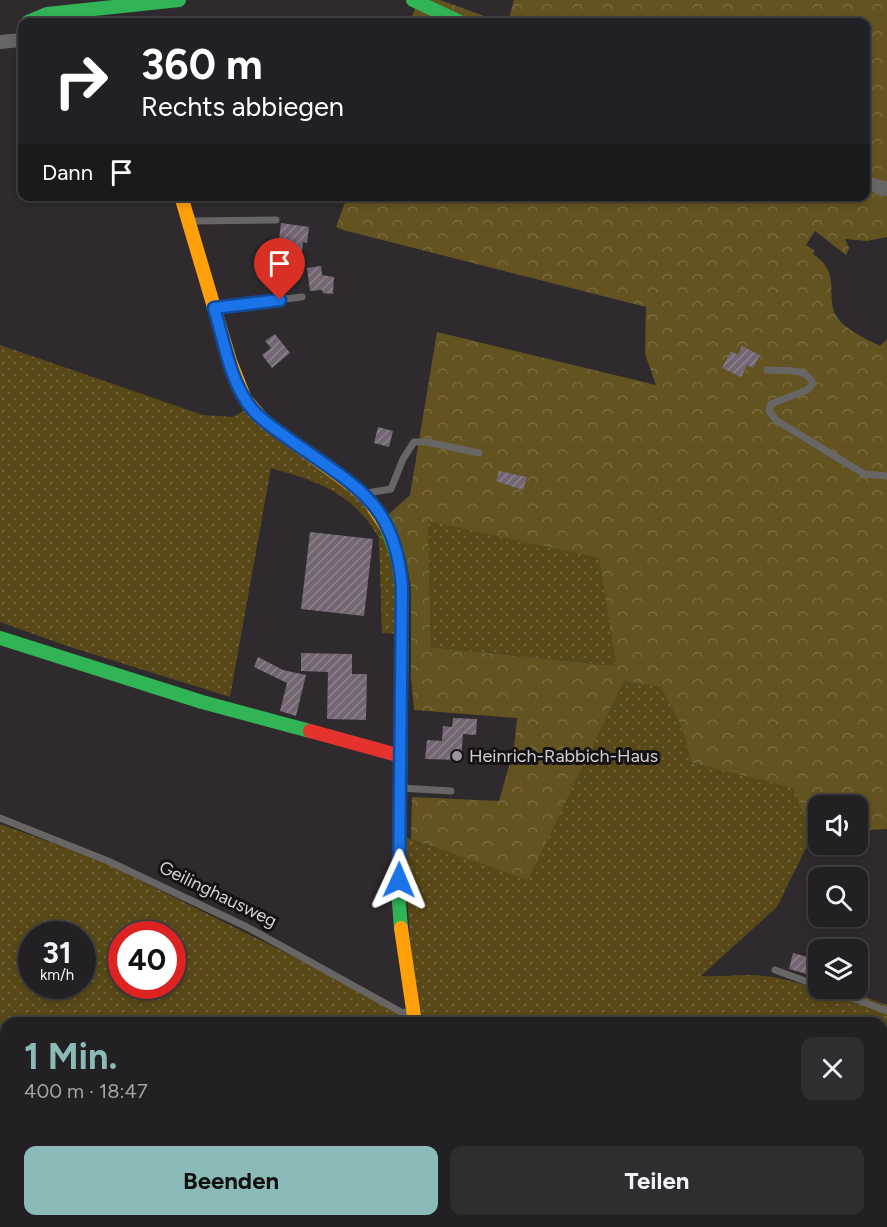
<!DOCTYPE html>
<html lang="de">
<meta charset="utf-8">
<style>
:root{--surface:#222022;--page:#2e2d2f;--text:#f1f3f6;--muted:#a2a3a5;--line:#3f3e40;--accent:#8bbbb9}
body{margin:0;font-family:Figtree,sans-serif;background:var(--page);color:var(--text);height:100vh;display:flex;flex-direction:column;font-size:22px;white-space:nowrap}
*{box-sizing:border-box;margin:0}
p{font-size:20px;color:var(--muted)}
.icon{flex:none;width:33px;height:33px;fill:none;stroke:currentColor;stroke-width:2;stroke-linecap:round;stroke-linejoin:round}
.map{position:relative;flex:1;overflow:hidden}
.details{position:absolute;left:0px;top:1017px;width:888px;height:210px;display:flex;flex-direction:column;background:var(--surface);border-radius:18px 18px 0 0;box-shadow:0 3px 9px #0003,0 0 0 2px var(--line)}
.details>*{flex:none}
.top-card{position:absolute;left:18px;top:18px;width:852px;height:183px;border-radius:12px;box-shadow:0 3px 9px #0003,0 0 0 2px var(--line);background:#202124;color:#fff;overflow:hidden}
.buttons{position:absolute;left:808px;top:795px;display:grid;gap:12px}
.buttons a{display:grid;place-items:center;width:60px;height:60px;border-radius:12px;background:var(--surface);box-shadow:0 3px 9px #0003,0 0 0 2px var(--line);font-size:30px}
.speed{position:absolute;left:18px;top:921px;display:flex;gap:12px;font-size:30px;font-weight:700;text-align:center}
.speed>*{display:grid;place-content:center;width:78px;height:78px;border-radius:50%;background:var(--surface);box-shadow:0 3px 9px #0003,0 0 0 2px var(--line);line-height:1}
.speed small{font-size:15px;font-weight:400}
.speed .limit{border:9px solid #d22;background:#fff;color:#111}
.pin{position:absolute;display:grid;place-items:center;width:51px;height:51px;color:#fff;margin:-62px -26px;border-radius:50% 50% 50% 0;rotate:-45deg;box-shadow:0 0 6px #0007}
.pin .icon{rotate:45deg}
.me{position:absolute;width:66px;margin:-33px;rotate:1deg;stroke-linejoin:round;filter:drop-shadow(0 0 4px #0008)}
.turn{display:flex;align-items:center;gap:21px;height:126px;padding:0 24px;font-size:27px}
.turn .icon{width:78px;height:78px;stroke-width:2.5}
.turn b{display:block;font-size:42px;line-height:51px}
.then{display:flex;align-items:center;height:57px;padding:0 24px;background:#0003;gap:12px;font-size:22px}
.round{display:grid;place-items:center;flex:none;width:63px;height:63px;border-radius:12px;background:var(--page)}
.head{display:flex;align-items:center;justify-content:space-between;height:102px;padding:0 24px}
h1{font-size:36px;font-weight:700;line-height:45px;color:var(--accent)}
.button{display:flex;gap:12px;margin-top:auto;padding:12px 24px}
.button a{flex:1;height:69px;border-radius:12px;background:var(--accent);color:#111;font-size:24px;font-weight:700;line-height:69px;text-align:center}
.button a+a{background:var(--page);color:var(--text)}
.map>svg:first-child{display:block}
</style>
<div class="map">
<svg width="887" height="1227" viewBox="0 0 887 1227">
<defs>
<pattern id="grass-dots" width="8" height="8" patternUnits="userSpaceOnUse" patternTransform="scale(1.5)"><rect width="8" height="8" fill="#584817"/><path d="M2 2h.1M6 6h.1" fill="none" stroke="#6f6138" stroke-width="1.8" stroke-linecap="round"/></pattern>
<pattern id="forest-crowns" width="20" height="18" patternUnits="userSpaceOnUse" patternTransform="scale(1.5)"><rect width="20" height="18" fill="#635320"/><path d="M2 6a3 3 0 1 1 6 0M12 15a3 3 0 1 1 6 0" fill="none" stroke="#786b40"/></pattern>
<pattern id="building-hatch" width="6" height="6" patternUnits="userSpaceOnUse" patternTransform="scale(1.5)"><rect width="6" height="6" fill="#736672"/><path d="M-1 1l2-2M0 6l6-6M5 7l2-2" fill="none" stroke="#8c828c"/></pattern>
</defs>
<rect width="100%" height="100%" fill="#2e2a2e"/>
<g fill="url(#grass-dots)" fill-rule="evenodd">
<path d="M0 345 203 415 233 417 245 410 361 497 392 540 398 634 382 633 379 538C352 492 319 482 271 468L230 697 67 646 0 622Z"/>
<path d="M428 520 599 558 616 666 431 647Z"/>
<path d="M624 681 661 686 680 724 692 763 793 787 812 836 777 907 701 976C717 977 732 975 748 975 784 975 821 990 855 1002L858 994 887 1005V1067L882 1069V1023H417L402 836 528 879Z"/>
<path d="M0 824 101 861 413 1016 414 1023H6V1221H197L196 1227H0ZM32 934H82V986H32ZM122 934H172V986H122Z"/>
<path d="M887 1151V1227H788L799 1221H882V1153Z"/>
</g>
<g fill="url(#forest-crowns)" fill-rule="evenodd">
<path d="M418 0H440L501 22H410Z"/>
<path d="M514 0H887V237L867 241 845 239 849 248 846 255 815 231 806 245 814 250 813 254C845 275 821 300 840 321 850 332 867 339 880 346L887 339V829L858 831V806H819V835L812 836 793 788 692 763 680 724 661 687 624 681 528 880 411 839 412 797 499 801 514 748 517 718 414 710 411 678V588L406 559 388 515 410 495 437 332 656 385 645 354 646 307 343 230 336 227 347 197 866 196V22H508ZM428 521 599 558 616 666 431 647Z"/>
</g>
<path fill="#584817" d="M887 1067V1151L882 1153V1069Z"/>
<g fill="url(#building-hatch)">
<path d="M281 223 309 227 307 243 303 242 301 261 286 259 288 241 279 240Z"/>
<path d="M321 266 322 275 334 277 333 294 323 293 322 290 310 291 307 268Z"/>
<path d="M275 334 290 353 272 368 262 355 271 348 265 341Z"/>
<path d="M742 346 760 355 753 368 747 365 741 377 722 368 731 351 738 355Z"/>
<path d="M378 427 393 431 389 447 374 443Z"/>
<path d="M499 471 527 477 523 490 496 481Z"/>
<path d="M310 532 373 539 364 616 301 609Z"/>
<path d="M301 653 352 654V674H367L366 720 327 719 328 672 301 671Z"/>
<path d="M258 657 283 670 306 675 296 716 280 711 287 683 254 667Z"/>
<path d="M453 718 477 719 476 735 463 734 461 760 425 759 427 740 442 741 443 726 452 727Z"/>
<path d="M793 953 819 960V975L811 972 810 975 789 969Z"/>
</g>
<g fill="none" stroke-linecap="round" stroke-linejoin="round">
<g stroke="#676665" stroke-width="7">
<path d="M191 221 276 220"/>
<path d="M217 307 302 297"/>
<path d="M767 370C782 371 808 367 813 384L807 390 771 404 769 411 776 420 864 474 887 476"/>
<path d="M367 493 391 489 403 459 414 442H427L479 453"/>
<path d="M401 788 451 791"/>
<path d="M0 818 108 861 247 927 401 1012 411 1013"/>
<path d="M775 970 819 986"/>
<path d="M826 988 887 1011"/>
<path d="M584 1221 598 1225 609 1221"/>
<path d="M547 1227 554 1221"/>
</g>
<g stroke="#676665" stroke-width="14">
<path d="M0 42 21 40"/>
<path d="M866 183 887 189"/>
<path d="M882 1185 887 1183"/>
<path d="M447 1221 448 1227"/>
<path d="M778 1227 790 1221"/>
</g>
<g stroke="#30b455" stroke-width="14">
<path d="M413 0 460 22"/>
<path d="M28 22 47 14 179 0"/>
<path d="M387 528 398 559 402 588 399 903 401 928"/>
<path d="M0 638 202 702 310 731"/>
</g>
<g stroke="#ff9f0a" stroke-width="14">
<path d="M181 196 230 361 245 399 264 421 352 485 368 499 387 528"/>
<path d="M401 928 415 1023"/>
</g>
<path stroke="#e5322d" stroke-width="14" d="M310 731 401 756"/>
</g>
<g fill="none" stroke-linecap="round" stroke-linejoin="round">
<g stroke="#114b97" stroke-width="15">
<path id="route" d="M280 300 214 308C224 340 230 384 253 410 263 422 277 430 289 439 354 486 396 501 402 588L399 880"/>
</g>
<use href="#route" stroke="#1a73e8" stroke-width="10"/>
</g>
<circle fill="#9a9699" stroke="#151215" stroke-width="2" cx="457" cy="756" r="6"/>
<g text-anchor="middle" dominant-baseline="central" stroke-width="6" stroke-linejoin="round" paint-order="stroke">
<g font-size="18" fill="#d4d0d3" stroke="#151215" text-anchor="start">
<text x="469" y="756">Heinrich-Rabbich-Haus</text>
</g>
<g font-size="18" fill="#d4d0d3" stroke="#151215">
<text transform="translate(218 894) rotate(26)">Geilinghausweg</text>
</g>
</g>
</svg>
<div class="buttons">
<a><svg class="icon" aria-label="sound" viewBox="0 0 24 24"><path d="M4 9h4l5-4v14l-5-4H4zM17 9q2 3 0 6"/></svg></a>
<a><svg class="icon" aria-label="search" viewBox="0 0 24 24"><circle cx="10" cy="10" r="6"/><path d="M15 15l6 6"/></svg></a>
<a><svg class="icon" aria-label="layers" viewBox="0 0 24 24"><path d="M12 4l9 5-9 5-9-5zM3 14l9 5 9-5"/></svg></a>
</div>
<div class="speed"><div>31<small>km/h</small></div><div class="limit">40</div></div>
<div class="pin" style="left:280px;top:300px;background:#d93025"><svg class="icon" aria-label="arrive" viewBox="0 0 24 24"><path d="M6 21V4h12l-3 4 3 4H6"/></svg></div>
<svg class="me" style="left:399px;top:880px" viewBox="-20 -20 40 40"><path d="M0-17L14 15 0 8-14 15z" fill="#1a73e8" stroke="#fff" stroke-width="4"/></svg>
<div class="top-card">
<div class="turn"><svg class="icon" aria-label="right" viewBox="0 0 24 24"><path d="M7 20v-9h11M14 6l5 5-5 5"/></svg><div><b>360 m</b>Rechts abbiegen</div></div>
<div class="then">Dann<svg class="icon" aria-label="arrive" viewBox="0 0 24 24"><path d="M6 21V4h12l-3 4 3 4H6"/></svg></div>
</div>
<section class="details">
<div class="head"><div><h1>1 Min.</h1><p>400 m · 18:47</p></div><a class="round"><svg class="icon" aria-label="close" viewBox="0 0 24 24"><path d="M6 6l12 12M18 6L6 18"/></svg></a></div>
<div class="button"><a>Beenden</a><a>Teilen</a></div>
</section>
</div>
